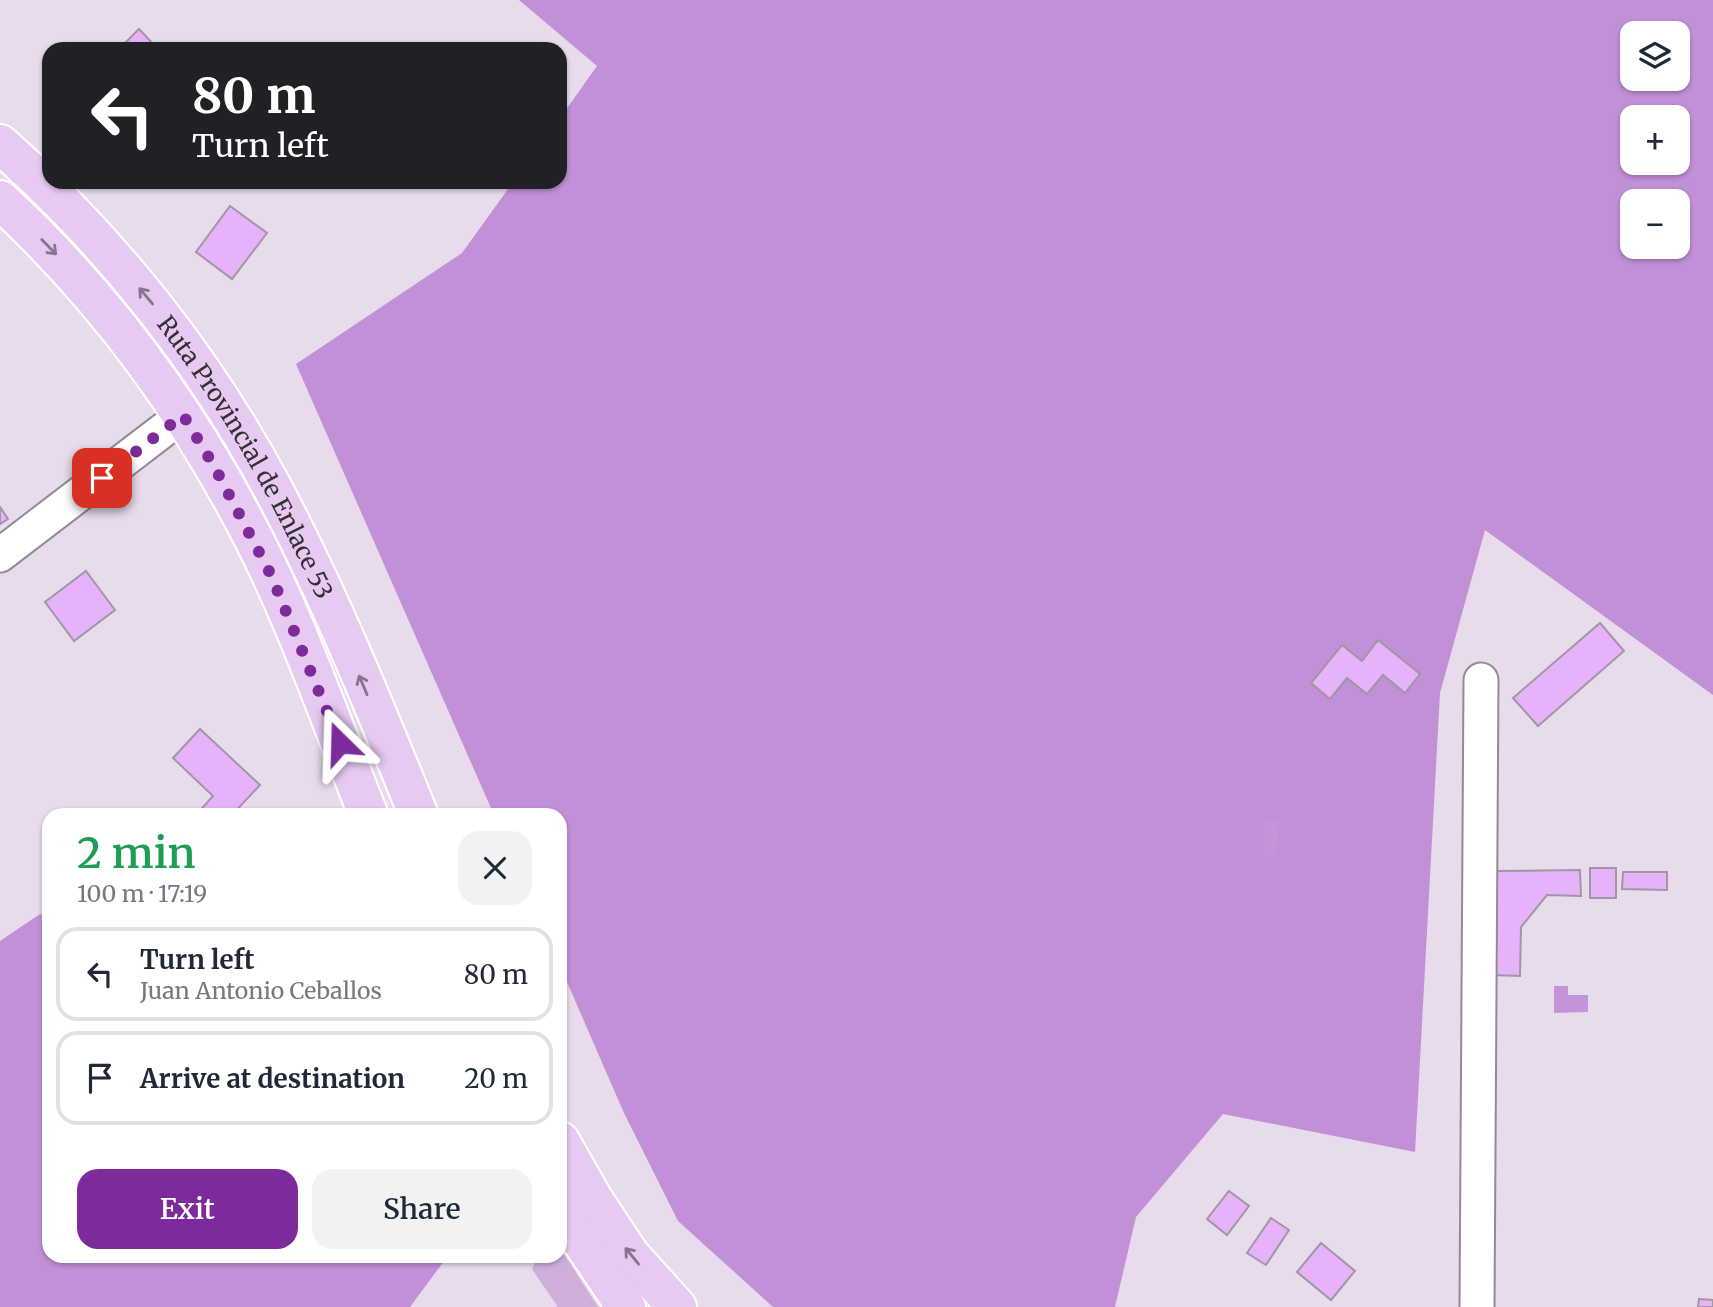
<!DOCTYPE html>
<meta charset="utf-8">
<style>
:root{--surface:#fff;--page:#f2f2f3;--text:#1f2937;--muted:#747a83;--line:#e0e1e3;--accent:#7d2a9a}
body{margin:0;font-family:Merriweather,serif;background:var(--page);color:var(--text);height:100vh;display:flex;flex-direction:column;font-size:26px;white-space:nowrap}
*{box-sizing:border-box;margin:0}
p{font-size:23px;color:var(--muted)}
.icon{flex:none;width:38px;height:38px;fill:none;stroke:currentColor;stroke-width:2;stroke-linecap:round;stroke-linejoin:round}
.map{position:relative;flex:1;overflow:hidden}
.panel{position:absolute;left:42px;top:808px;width:525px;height:455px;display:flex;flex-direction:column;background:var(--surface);border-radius:21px;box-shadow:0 2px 5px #0004}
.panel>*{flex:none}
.banner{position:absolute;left:42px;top:42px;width:525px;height:147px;border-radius:21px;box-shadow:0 2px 5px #0004;background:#202124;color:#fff;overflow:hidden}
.buttons{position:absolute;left:1620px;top:21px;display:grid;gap:14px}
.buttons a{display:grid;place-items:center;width:70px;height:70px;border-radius:14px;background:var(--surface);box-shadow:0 2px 5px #0004;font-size:35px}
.pin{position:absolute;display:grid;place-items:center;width:60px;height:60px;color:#fff;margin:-30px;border-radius:14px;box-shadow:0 4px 10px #0006}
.me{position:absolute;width:77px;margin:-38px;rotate:338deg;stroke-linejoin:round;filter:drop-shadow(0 0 5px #0008)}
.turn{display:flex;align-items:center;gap:24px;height:147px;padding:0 35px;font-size:32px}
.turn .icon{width:91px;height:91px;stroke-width:2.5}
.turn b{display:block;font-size:49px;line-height:60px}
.round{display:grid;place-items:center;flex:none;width:74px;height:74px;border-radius:21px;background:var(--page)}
.head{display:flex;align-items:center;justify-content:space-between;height:119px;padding:0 35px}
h1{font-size:42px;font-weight:600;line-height:52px;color:#1e9e55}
.button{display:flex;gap:14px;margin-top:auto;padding:14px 35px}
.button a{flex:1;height:80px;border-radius:21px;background:var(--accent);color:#fff;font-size:28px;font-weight:600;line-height:80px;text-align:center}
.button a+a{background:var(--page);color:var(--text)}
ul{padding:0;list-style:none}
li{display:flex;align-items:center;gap:21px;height:94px;margin:0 14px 10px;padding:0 21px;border:4px solid var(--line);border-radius:21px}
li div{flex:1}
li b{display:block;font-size:26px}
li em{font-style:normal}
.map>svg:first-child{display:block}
</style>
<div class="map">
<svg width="1713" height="1307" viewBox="0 0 1713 1307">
<rect width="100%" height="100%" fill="#e7dbec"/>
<path fill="#cdafda" d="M560 1252 566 1257 598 1307H558L532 1269 538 1257 560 1256Z"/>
<g fill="#c290d6" fill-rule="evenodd">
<path d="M519 0H1713V695L1485 530 1440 693 1415 1152 1223 1114 1136 1217 1115 1307H773L678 1221 624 1113 560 966V816L494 815 296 364 462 253 513 182H560V118L597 66ZM1633 33H1678V79H1633ZM1633 117H1678V163H1633ZM1633 201H1678V247H1633Z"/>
<path d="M40 914 49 918V1256L447 1257 410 1307H0V941Z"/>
</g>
<g fill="#c493d8">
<path d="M1265 820 1279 821 1277 855H1264Z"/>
<path d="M1554 986H1568V995H1588V1012L1554 1013Z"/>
</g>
<g fill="#e6b3fb" stroke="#a196a6" stroke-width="2">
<path d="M139 29 158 49H119Z"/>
<path d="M230 206 267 233 232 279 196 252Z"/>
<path d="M0 507 8 519 0 524Z"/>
<path d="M86 571 115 610 74 641 45 602Z"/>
<path d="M1600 623 1624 651 1538 726 1513 698Z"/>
<path d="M1378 640 1420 674 1405 693 1383 675 1367 694 1347 678 1330 699 1311 683 1342 645 1362 661Z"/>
<path d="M200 729 260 785 231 816H195L213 796 173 758Z"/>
<rect x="1590" y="868" width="26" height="30"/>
<path d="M1580 870 1581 896 1547 895 1521 927 1520 976 1492 975 1497 871Z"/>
<path d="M1623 872H1667V890L1622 889Z"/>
<path d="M1229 1191 1249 1206 1227 1235 1207 1219Z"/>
<path d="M1271 1218 1289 1230 1266 1265 1247 1253Z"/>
<path d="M1321 1243 1355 1271 1331 1300 1297 1272Z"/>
<path d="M1699 1299 1713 1300V1307H1698Z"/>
</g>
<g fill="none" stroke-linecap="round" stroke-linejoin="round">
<g stroke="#948998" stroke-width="37">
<g id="minor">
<path d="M0 555 183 415"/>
<path d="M1477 1307 1481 680"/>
</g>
</g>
<g stroke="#fff" stroke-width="42">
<g id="primary">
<path id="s1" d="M0 144C109 240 203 358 272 487 328 592 374 705 419 816"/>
<path d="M0 200C102 294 184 405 248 528 296 619 330 720 369 816"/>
<path d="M560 1141 593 1199 630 1255 677 1307"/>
<path d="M560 1209 626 1307"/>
</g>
</g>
<use href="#minor" stroke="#fff" stroke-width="33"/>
<use href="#primary" stroke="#e6caf1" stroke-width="38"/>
</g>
<defs><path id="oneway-shaft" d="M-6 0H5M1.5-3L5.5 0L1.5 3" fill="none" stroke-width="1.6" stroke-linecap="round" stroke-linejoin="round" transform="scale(1.75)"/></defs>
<g stroke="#84758a">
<use href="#oneway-shaft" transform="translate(49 247) rotate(46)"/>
<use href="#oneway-shaft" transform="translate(146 296) rotate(-130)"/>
<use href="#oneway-shaft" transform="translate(363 685) rotate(-113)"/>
<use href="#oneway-shaft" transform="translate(632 1256) rotate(-129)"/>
</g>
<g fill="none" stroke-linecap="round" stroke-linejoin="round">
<path stroke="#7d2a9a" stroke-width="12" stroke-dasharray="0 21.6" d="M102 478 183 415 214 466 271 575 340 743"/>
</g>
<g text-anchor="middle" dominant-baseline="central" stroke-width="5" stroke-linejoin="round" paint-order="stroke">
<g font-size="24" fill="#343036" stroke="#f4e8f9">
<text stroke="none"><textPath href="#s1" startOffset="401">Ruta Provincial de Enlace 53</textPath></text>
</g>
</g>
</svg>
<div class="buttons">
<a><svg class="icon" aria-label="layers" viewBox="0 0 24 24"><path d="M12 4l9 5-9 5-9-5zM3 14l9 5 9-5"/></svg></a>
<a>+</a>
<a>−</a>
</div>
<div class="pin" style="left:102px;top:478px;background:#d93025"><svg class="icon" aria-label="arrive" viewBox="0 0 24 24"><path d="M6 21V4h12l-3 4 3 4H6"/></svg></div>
<svg class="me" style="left:340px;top:743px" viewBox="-20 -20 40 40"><path d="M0-17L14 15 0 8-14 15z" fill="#7d2a9a" stroke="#fff" stroke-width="4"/></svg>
<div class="banner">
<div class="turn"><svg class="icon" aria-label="left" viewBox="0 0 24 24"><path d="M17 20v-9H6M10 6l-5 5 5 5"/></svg><div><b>80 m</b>Turn left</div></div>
</div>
<section class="panel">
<div class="head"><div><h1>2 min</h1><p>100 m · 17:19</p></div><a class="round"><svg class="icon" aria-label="close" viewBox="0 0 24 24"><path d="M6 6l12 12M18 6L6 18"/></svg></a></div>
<ul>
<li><svg class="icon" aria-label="left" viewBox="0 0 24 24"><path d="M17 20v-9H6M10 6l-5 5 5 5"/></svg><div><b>Turn left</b><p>Juan Antonio Ceballos</p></div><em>80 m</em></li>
<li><svg class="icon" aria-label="arrive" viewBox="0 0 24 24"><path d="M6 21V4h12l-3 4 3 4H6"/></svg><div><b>Arrive at destination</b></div><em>20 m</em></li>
</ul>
<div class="button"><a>Exit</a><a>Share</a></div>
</section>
</div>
